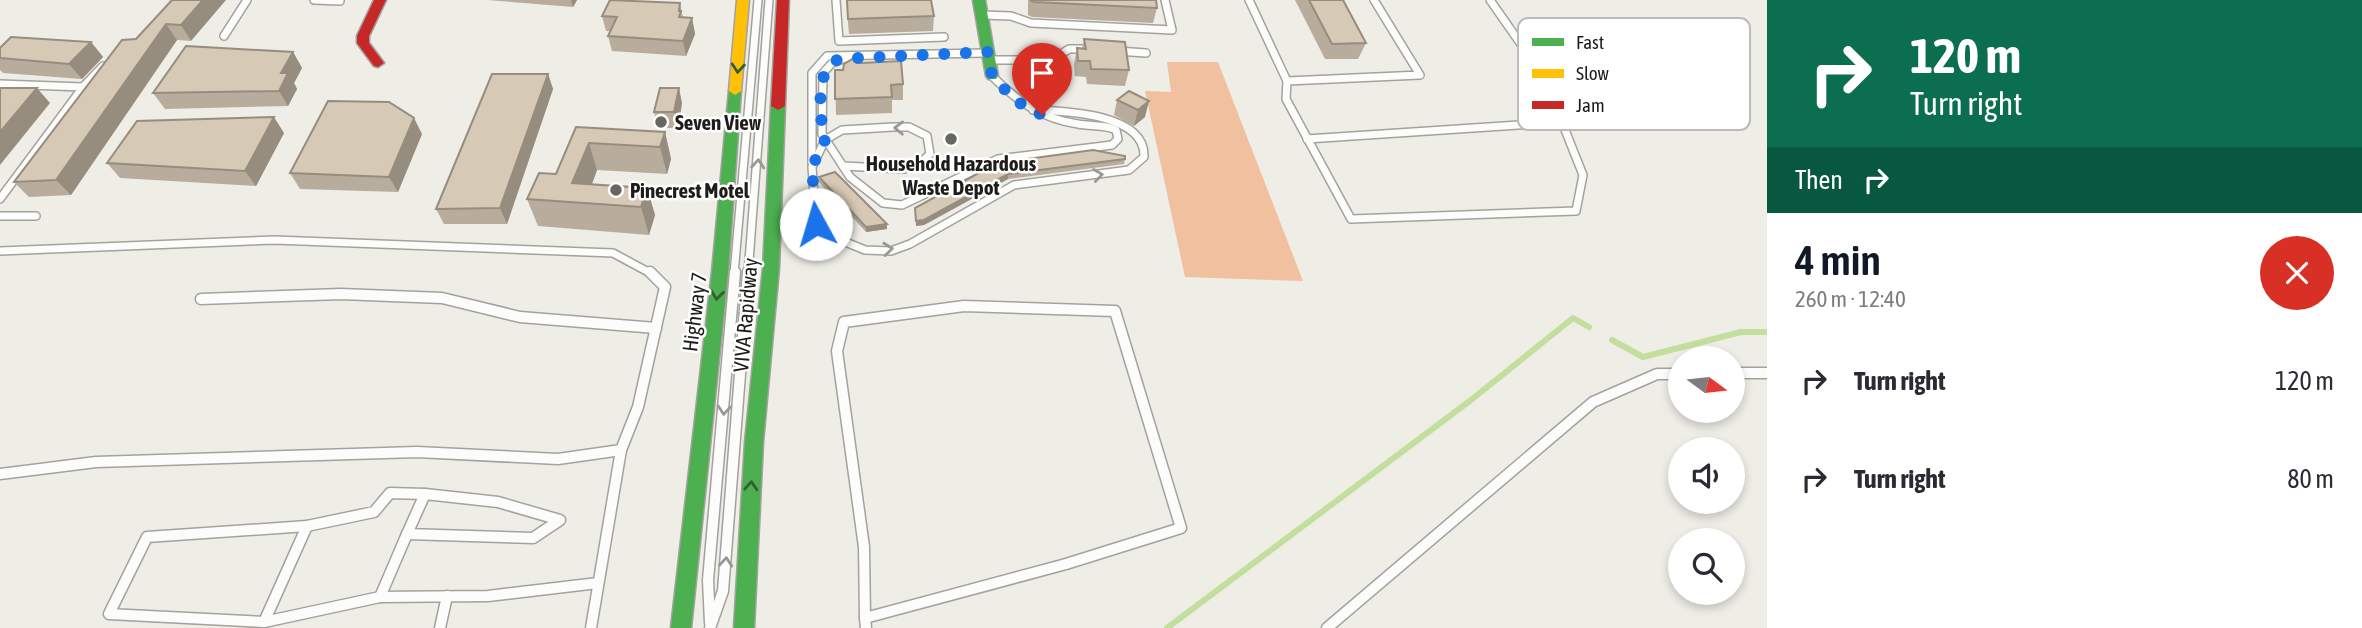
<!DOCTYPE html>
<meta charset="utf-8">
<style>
:root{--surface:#fff;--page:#f2f2f3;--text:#2b2b33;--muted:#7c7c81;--accent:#111827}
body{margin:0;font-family:"Asap Condensed",sans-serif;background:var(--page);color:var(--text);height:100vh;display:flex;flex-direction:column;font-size:26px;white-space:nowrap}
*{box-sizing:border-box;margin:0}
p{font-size:23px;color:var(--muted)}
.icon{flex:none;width:38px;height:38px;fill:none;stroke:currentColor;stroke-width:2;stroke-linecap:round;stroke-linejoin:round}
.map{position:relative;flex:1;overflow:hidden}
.sheet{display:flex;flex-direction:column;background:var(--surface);width:595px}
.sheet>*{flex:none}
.hud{background:#0b6e4f;color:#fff;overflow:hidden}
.needle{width:46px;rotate:105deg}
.fabs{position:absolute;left:1668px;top:346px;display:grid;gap:14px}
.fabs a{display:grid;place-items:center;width:77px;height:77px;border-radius:50%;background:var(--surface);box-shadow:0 4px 10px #0003;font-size:35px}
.pin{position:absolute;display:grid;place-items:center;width:60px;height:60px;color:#fff;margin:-72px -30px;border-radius:50% 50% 50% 0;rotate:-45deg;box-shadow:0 0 7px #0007}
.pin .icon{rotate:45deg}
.me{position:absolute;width:77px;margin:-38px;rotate:354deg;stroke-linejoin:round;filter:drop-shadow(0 0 5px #0008)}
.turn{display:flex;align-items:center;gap:24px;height:147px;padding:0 28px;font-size:32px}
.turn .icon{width:91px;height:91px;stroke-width:2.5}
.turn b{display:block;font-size:49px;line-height:60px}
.then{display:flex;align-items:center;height:66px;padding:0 28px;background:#0003;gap:14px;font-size:26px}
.round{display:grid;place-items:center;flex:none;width:74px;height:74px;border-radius:37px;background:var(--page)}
.summary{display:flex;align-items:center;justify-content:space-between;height:119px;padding:0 28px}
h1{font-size:42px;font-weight:600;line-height:52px;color:var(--accent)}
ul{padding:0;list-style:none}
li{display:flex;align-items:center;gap:21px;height:98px;padding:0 28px}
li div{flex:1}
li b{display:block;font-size:26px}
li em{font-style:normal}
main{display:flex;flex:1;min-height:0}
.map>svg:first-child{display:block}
</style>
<main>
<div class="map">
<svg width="1767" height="628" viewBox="0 0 1767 628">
<rect width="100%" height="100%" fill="#eeede6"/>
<path fill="#f1c09f" d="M1167 62H1218L1303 281 1185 277 1145 91 1171 92Z"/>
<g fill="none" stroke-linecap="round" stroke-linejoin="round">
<g stroke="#c2df9e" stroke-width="6">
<path d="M1612 340 1643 357 1741 332H1767"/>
<path d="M1167 628 1471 400 1573 318 1589 327"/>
</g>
<g stroke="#a3a29d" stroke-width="10">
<g id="lane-far1">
<path d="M314 0 340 1"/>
<path d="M836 0 839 41 944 37"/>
<path d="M1249 0 1287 81 1420 75 1374 0"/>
<path d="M982 15 1011 16 1031 23 1172 30 1165 0"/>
<path d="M224 36 247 0"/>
<path d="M1117 51 1146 53"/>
<path d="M848 57 832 63 823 73 822 134 850 177 883 203 902 205 998 159 1112 145 1118 139 1116 130 1111 128C1100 125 1089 126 1078 124 1042 119 1017 101 992 76"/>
<path d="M991 60H1052L1069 49H1093"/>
<path d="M1287 81 1286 99 1351 219 1576 211 1583 175 1544 77 1490 0"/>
<path d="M0 84 83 87 0 199"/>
<path d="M83 87 103 66"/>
<path d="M1307 139 1562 122"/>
<path d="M812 163V73L827 56 986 53"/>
<path d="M843 166 904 169 919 164 930 154 927 136 909 127H893L842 130 825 140 812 167 816 224 838 239 865 250 891 251 910 244 1014 185 1129 170 1144 157C1146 113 1063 111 1033 110"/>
<path d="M0 216H36"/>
<path d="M0 251 275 240 613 253 652 274"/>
<path d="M734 274 758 0"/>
<path d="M748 274 769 0"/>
</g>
</g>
<g stroke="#a3a29d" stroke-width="13">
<g id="lane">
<path d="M201 299 341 294 442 298 520 317 656 328"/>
<path d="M964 306 1115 311 1181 528 1066 564 865 618 864 547 837 351 844 322Z"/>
<path d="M1732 373H1767"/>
<path d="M0 474 96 462 417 452 558 459 621 450 638 407 665 287 650 272"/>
<path d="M425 494 498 502 560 520 533 538 407 534Z"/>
<path d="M425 494 390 493 374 512 307 526 147 537 109 614 264 622 380 597 488 596 598 583"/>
<path d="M380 597 407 534"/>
<path d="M865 618 866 628"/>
<path d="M264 622 307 526"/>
<path d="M710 623 708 580 735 272"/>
<path d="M440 628 447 596"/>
<path d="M591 628 621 450"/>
<path d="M710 628 723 591 748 272"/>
<path d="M1327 628 1593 402 1657 374H1680"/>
</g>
</g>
<g stroke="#a3a29d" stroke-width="3">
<g id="fast">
<path d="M973 0H985L998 76 996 79H988L986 76Z"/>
<path d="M735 87 741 91 728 272 691 628H671L712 272 729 91Z"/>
<path d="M778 102 785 106 779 268 763 442 754 628H734L745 442 763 268 771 106Z"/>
</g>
</g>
<g stroke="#a3a29d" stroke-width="3">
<path id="slow" d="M737 0H749L741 91 735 95 729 91Z"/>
</g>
<g stroke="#a3a29d" stroke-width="3">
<g id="jam">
<path d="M374 0H386L369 36V43L384 63 378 67 374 66 357 43V36Z"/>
<path d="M777 0H789L785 106 778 110 771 106Z"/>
</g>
</g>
<use href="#lane-far1" stroke="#fcfcfb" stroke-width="7"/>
<use href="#lane" stroke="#fcfcfb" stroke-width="10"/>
<use href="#fast" fill="#4caf50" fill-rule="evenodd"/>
<use href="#slow" fill="#ffc107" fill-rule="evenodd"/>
<use href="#jam" fill="#c62828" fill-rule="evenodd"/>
</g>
<g fill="#b8ad9d">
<path d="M172 0 191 41 177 40 71 195 29 197 14 182 136 39Z"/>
<path d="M487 0H577L573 7Z"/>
<path d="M846 0H931L934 16 933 31 849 34Z"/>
<path d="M1028 0H1156L1157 8 1153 23 1032 17 1028 15Z"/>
<path d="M1295 0H1343L1366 43 1358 59H1325Z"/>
<path d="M680 3 683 18H692L695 34 686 56 612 51 608 36 610 31H606L602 16Z"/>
<path d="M1084 39 1129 70 1125 86 1087 84 1086 77 1075 76 1074 64 1077 48 1082 49Z"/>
<path d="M91 42 103 57 82 79 3 73 0 70V48Z"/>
<path d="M293 52 302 68 294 83 297 89 288 106 165 109 153 93Z"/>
<path d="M861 63 903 84V100H892V113L836 115 835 70H843Z"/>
<path d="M548 74 553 89 507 224H444L436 209Z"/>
<path d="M1129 91 1145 117 1134 126 1114 115 1117 100Z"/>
<path d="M682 103 678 128H658L654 112Z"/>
<path d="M576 127 665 132 671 159 667 174 597 170 592 184 647 188 655 215 649 235 538 226 527 199 556 174Z"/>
<path d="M284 133 256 186 120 178 107 163Z"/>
<path d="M422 134 398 192 300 189 290 173Z"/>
<path d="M1125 159 1124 164 1008 179 924 225 916 226 915 208 997 163Z"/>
<path d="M819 177 887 229 866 232 819 182Z"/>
</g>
<g fill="#968d7f">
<path d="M203 0H226L191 41 181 25Z"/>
<path d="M571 0H577L573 7Z"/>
<path d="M692 18 695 34 686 56 683 41Z"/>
<path d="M166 24 177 40 71 195 56 180Z"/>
<path d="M91 42 103 57 82 79 69 64Z"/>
<path d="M293 52 302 68 294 83 297 89 288 106 279 91 281 73Z"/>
<path d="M548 74 553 89 507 224 500 208Z"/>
<path d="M37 88 50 103 0 165V132Z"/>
<path d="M679 88 682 103 678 128 674 112Z"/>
<path d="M1149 101 1145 117 1134 126 1138 110Z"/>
<path d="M274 117 284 133 256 186 245 171Z"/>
<path d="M414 118 422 134 398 192 389 177Z"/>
<path d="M665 132 671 159 667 174 660 147Z"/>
<path d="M589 143 597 170 585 203 572 183Z"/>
<path d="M1008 174V179L924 225 916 226V221Z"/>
<path d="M647 188 655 215 649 235 641 207Z"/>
<path d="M887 224V229L866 232V227Z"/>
</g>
<g fill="#d6c9b6" stroke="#968d7f" stroke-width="2">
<path d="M172 0H203L181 25 166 24 56 180 14 182 122 40 136 39Z"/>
<path d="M610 0 680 3 679 11H681L679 17 692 18 683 41 608 36 617 17 602 16Z"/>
<path d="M847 0H931L934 16 848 19Z"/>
<path d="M1030 0H1156L1157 8 1034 2Z"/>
<path d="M1309 0H1343L1366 43 1332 44Z"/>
<path d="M11 37 91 42 69 64 0 58V48Z"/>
<path d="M1084 39 1125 42 1129 70 1091 69 1090 61H1078L1077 48 1086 49Z"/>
<path d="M186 46 293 52 281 73H288L279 91 153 93Z"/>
<path d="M854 58 861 63 901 61 903 84 891 85 892 97 835 99V70H843L844 64Z"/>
<path d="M492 74H548L500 208 436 209Z"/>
<path d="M0 88H37L0 132Z"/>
<path d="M660 88H679L674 112H654Z"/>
<path d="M1129 91 1149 101 1138 110 1117 100Z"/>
<path d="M328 101 389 102 414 118 389 177 290 173Z"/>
<path d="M274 117 245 171 107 163 137 121Z"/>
<path d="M576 127 665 132 660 147 589 143 572 183 647 188 641 207 527 199 539 173 556 174Z"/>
<path d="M1093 150 1125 156V159L1008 174 924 220 916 221 915 208 997 163Z"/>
<path d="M835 172 887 224 866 227 819 177Z"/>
</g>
<defs><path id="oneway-chevron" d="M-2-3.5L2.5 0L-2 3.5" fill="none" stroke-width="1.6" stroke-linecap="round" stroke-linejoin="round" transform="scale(1.75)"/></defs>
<g stroke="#335f32">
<use href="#oneway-chevron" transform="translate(738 68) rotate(95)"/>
<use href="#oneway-chevron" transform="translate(717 295) rotate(97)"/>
<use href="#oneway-chevron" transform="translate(751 486) rotate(-87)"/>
</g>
<g stroke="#989895">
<use href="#oneway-chevron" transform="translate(899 128) rotate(-179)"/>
<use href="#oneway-chevron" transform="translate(758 164) rotate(-86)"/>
<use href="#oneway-chevron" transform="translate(1098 175) rotate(-8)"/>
<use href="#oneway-chevron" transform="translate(888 249) rotate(-6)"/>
<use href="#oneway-chevron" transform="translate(724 410) rotate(95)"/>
<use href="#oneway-chevron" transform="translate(726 562) rotate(-85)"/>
</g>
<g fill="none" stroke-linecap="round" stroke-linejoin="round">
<path stroke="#1a73e8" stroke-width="12" stroke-dasharray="0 21.6" d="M816 224 812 167 825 140 822 134C822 109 813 72 839 59L988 52 992 76 1016 101 1042 115"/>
</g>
<g fill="#676661" stroke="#fff" stroke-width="2.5">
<circle cx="661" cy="122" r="7"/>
<circle cx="951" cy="139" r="7"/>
<circle cx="616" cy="190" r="7"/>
</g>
<g text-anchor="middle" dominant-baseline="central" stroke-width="5" stroke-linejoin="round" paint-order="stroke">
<g font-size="21" font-weight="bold" fill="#1e1d19" stroke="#fff" text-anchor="start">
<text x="675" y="122">Seven View</text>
<text x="951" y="163" text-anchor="middle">Household Hazardous<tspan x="951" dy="24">Waste Depot</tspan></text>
<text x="630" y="190">Pinecrest Motel</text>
</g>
<g font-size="21" fill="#1e1d19" stroke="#fff">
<text transform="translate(694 312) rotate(-83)">Highway 7</text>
<text transform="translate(745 315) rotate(-85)">VIVA Rapidway</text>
</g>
</g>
<rect x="1518" y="18" width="232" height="112" rx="10" fill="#fff" stroke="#bcbbba" stroke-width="2"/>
<rect x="1532" y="38" width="32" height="8" fill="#4caf50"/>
<rect x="1532" y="69" width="32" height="9" fill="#ffc107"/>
<rect x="1532" y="101" width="32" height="8" fill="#c62828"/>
<g font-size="19" fill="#1e1d19">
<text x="1576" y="49">Fast</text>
<text x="1576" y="80">Slow</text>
<text x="1576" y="112">Jam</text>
</g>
</svg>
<div class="fabs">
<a><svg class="needle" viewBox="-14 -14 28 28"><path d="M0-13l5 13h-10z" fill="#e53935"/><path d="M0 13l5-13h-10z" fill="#7c7c81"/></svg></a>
<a><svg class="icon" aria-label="sound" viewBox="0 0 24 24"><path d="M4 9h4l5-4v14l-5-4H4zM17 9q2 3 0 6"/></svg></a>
<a><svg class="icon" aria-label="search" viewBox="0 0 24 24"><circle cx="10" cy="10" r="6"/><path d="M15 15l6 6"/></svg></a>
</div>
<div class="pin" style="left:1042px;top:115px;background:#d93025"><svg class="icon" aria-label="arrive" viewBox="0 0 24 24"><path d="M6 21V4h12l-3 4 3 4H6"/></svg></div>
<svg class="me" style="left:816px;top:224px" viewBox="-20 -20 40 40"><circle r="19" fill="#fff"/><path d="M0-13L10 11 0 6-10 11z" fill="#1a73e8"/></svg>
</div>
<section class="sheet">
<div class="hud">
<div class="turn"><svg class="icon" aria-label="right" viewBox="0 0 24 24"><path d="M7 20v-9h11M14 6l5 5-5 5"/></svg><div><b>120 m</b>Turn right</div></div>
<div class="then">Then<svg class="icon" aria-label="right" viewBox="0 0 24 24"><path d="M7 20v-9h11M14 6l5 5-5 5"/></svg></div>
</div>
<div class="summary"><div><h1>4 min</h1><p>260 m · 12:40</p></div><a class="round" style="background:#d93025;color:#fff"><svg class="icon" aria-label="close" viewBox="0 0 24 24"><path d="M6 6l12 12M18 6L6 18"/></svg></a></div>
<ul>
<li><svg class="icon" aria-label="right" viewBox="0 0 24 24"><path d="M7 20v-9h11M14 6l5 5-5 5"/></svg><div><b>Turn right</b></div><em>120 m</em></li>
<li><svg class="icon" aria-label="right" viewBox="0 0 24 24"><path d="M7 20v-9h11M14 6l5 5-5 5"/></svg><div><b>Turn right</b></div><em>80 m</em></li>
</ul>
</section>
</main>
